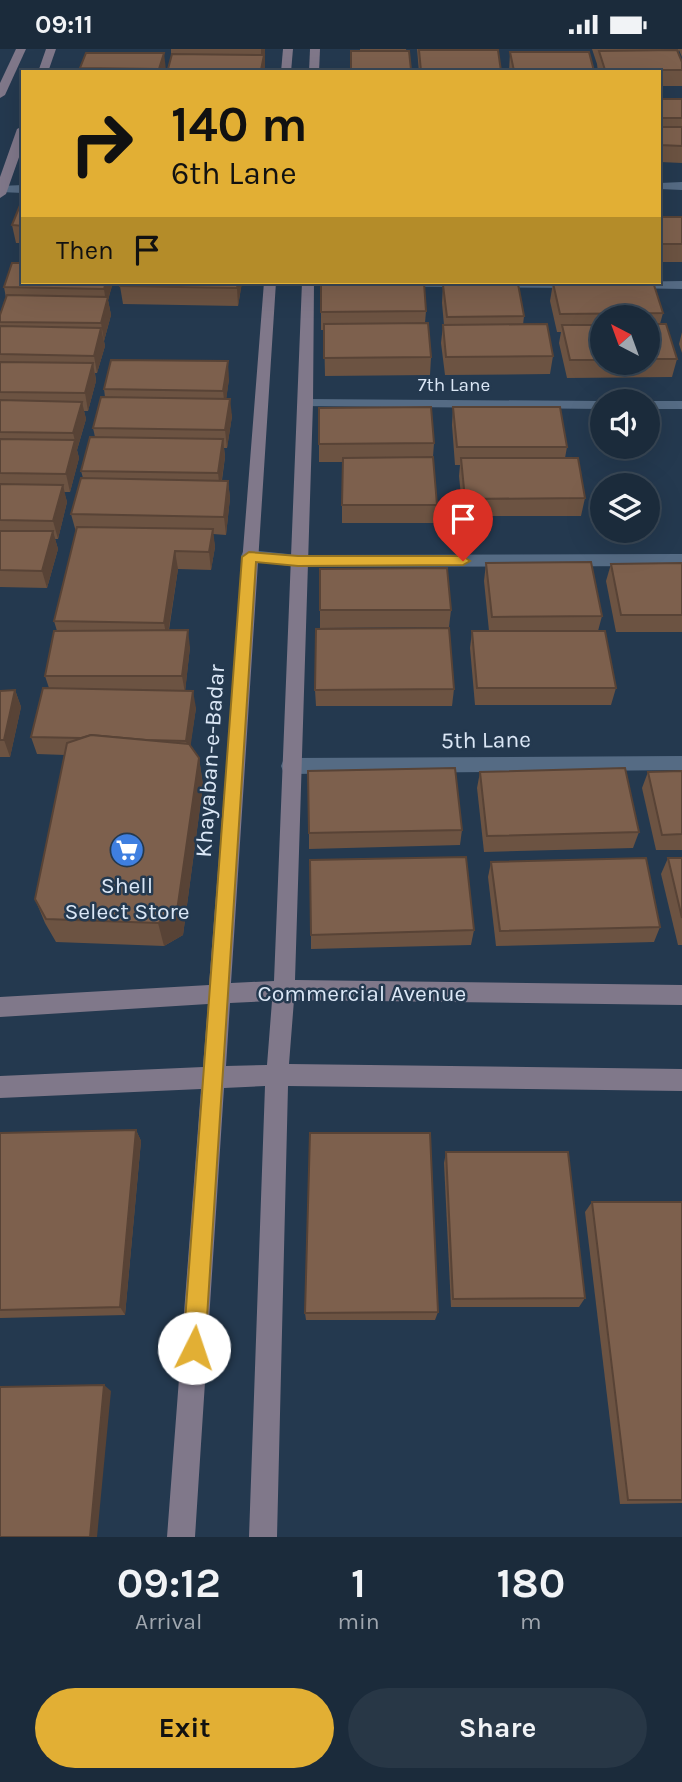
<!DOCTYPE html>
<style>
:root{--surface:#1b2b3b;--page:#283746;--text:#f1f3f6;--muted:#a0a7af;--line:#394755;--accent:#e2af34}
body{margin:0;font-family:Karla,sans-serif;background:var(--page);color:var(--text);height:100vh;display:flex;flex-direction:column;font-size:26px;white-space:nowrap}
*{box-sizing:border-box;margin:0}
p{font-size:23px;color:var(--muted)}
.icon{flex:none;width:38px;height:38px;fill:none;stroke:currentColor;stroke-width:2;stroke-linecap:round;stroke-linejoin:round}
.map{position:relative;height:1488px;overflow:hidden}
.panel{display:flex;flex-direction:column;background:var(--surface);flex:1}
.panel>*{flex:none}
.top-card{position:absolute;left:21px;top:21px;width:640px;height:214px;border-radius:0px;box-shadow:0 7px 28px #0002,0 0 0 2px var(--line);background:#e2af34;color:#111;overflow:hidden}
.needle{width:46px;rotate:319deg}
.buttons{position:absolute;left:590px;top:256px;display:grid;gap:14px}
.buttons a{display:grid;place-items:center;width:70px;height:70px;border-radius:50%;background:var(--surface);box-shadow:0 7px 28px #0002,0 0 0 2px var(--line);font-size:35px}
.pin{position:absolute;display:grid;place-items:center;width:60px;height:60px;color:#fff;margin:-72px -30px;border-radius:50% 50% 50% 0;rotate:-45deg;box-shadow:0 0 7px #0007}
.pin .icon{rotate:45deg}
.me{position:absolute;width:77px;margin:-38px;rotate:4deg;stroke-linejoin:round;filter:drop-shadow(0 0 5px #0008)}
.turn{display:flex;align-items:center;gap:24px;height:147px;padding:0 35px;font-size:32px}
.turn .icon{width:91px;height:91px;stroke-width:2.5}
.turn b{display:block;font-size:49px;line-height:60px}
.then{display:flex;align-items:center;height:66px;padding:0 35px;background:#0003;gap:14px;font-size:26px}
.eta{display:flex;justify-content:space-evenly;align-items:center;height:119px;text-align:center}
.eta b{font-size:42px;font-weight:700;line-height:49px}
.action{display:flex;gap:14px;margin-top:auto;padding:14px 35px}
.action a{flex:1;height:80px;border-radius:42px;background:var(--accent);color:#111;font-size:28px;font-weight:700;line-height:80px;text-align:center}
.action a+a{background:var(--page);color:var(--text)}
.status{display:flex;justify-content:space-between;align-items:center;height:49px;padding:0 35px;background:var(--surface);direction:ltr}
.status svg{height:19px;fill:currentColor}
.map>svg:first-child{display:block}
</style>
<div class="status"><b>09:11</b><svg viewBox="0 0 49 12"><path d="M0 12V9h3v3zM5 12V6h3v6zM10 12V3h3v9zM15 12V0h3v12zM26 1h20v11H26zM47 4h2v5h-2z"/></svg></div>
<div class="map">
<svg width="682" height="1488" viewBox="0 0 682 1488">
<rect width="100%" height="100%" fill="#24394f"/>
<g fill="none" stroke-linecap="round" stroke-linejoin="round">
<g fill="#556b84" fill-rule="evenodd">
<path d="M682 133V141L660 140V134Z"/>
<path d="M23 136V144L0 143V137Z"/>
<path d="M682 232V240L628 239 621 235 623 233Z"/>
<path d="M341 233H582L584 235 577 239 347 237Z"/>
<path d="M306 350 602 352H603L602 360 301 357 299 354 301 351Z"/>
<path d="M647 352H682V360H648Z"/>
<path d="M249 501 298 506 682 505V517L298 518 243 511 241 507 243 503Z"/>
<path d="M682 707V721L290 725 283 722 281 717 283 712 290 709Z"/>
</g>
<g fill="#80788a" fill-rule="evenodd">
<path d="M16 0H26L5 46 0 49V34Z"/>
<path d="M46 0H56L48 23H38Z"/>
<path d="M283 0H293L291 23H281Z"/>
<path d="M310 0H320L319 23H309Z"/>
<path d="M23 77V97L6 145 0 149V128L17 80Z"/>
<path d="M264 233H276L231 934 274 932 302 233H314L313 354 295 931 682 936V956L294 951 289 1015 682 1020V1042L288 1037 277 1488H249L265 1037 224 1039 195 1488H167L201 1040 0 1049V1027L203 1018 208 955 0 968V948L209 936ZM272 952 267 1016 226 1017 230 954Z"/>
</g>
</g>
<g fill="#6c5342" fill-rule="evenodd">
<path d="M171 0H265V23H169L171 8Z"/>
<path d="M360 0H406L411 23H351V2H360Z"/>
<path d="M417 0H497L501 23H419Z"/>
<path d="M592 0H682V8L679 1 678 4 682 13V37H660V23H598L597 15Z"/>
<path d="M510 3H589L594 23H509Z"/>
<path d="M80 19 166 21 165 23H80Z"/>
<path d="M660 50H682V114L660 113Z"/>
<path d="M23 149V194H16L12 176Z"/>
<rect x="660" y="168" width="22" height="45"/>
<path d="M23 233H113L108 251 111 266 104 292 105 297 97 324H95L96 332 88 362H84L86 370 77 401 79 409 70 443H64L67 453 58 490H55L58 500 47 539 0 538V266L6 249 4 238Z"/>
<path d="M242 233 238 257 123 255 120 237Z"/>
<path d="M553 234 663 264 660 275 677 310 672 328 567 329 559 294 561 283H557L550 252ZM602 268H648V313H602Z"/>
<path d="M321 235 426 262 425 274 431 308 430 326 325 327 324 281H321Z"/>
<path d="M443 236 524 267 523 276 553 307 550 325 445 326 441 294 443 276H444L442 254Z"/>
<path d="M682 283V304L679 295Z"/>
<path d="M229 330 226 350 232 367 227 399H224L225 408 222 431 228 432 230 449 226 486 213 485 215 498 211 521 178 520 169 581 190 598 185 642 196 659 190 697 199 709 203 736 183 886 164 897 56 893 45 874 35 850 65 706 37 705 31 688 49 639 45 627 57 582 54 572 76 483 71 465 83 429 81 422 95 388 93 379 105 348 104 340Z"/>
<path d="M453 358 567 398 565 409 585 449 581 467H463L459 427 460 416H455L452 376Z"/>
<path d="M434 394 433 408 437 456 435 474H342V413H319V395Z"/>
<path d="M486 514 602 567 598 582 616 639 611 656H475L470 599 472 582H489L484 532Z"/>
<path d="M682 514V583H616L606 532 611 515Z"/>
<path d="M320 561H451L449 578 320 579Z"/>
<path d="M454 640 452 657H316L315 641Z"/>
<path d="M15 641 21 658 10 708H0V642Z"/>
<path d="M682 722V801H656L642 739 648 723Z"/>
<path d="M480 723 639 783 633 799 484 803 477 739Z"/>
<path d="M462 781 460 796 309 800V784Z"/>
<path d="M668 809H682V896H678L661 825Z"/>
<path d="M491 813 660 878 654 893 496 897 488 828Z"/>
<path d="M474 881 471 896 311 900V886Z"/>
<path d="M136 1081 141 1092 125 1266 0 1269V1084Z"/>
<path d="M446 1103 585 1249 579 1258H451L444 1114Z"/>
<path d="M592 1153H682V1454L620 1455 585 1163Z"/>
<path d="M438 1263 435 1271H306L305 1264Z"/>
</g>
<g fill="#584336">
<rect x="261" y="0" width="4" height="23"/>
<path d="M164 4 166 21 165 23H160L159 20Z"/>
<path d="M106 233H113L108 251 111 266 104 292 101 274 106 254 104 240Z"/>
<path d="M238 233H242L238 257 237 239Z"/>
<path d="M101 279 105 297 97 324 94 307Z"/>
<path d="M228 312 229 330 225 360 223 342Z"/>
<path d="M93 314 96 332 88 362 85 344Z"/>
<path d="M230 350 232 367 227 399 225 381Z"/>
<path d="M82 353 86 370 77 401 79 409 70 443 66 425 75 392 73 384Z"/>
<path d="M223 390 225 408 220 442 218 424Z"/>
<path d="M228 432 230 449 226 486 224 468Z"/>
<path d="M63 436 67 453 58 490 53 472Z"/>
<path d="M213 480 215 498 211 521 209 503Z"/>
<path d="M53 482 58 500 47 539 42 522Z"/>
<path d="M175 502 178 520 167 591 164 574Z"/>
<path d="M188 581 190 598 185 644 182 627Z"/>
<path d="M15 641 21 658 10 708 4 691Z"/>
<path d="M193 642 196 659 189 708 186 692Z"/>
<path d="M199 709 203 736 183 886 164 897 158 874Z"/>
<path d="M136 1081 141 1092 125 1266 120 1258Z"/>
<path d="M104 1336 111 1342 97 1488H90Z"/>
</g>
<g fill="#7d604d" stroke="#584336" stroke-width="2">
<path d="M419 1H498L501 22H421Z"/>
<path d="M677 1 682 13V21H605L599 2Z"/>
<path d="M351 2H409L411 21 351 22Z"/>
<path d="M510 3H589L594 22H514Z"/>
<path d="M86 4H164L159 20 80 19Z"/>
<path d="M172 5 264 6 261 21 168 20Z"/>
<rect x="660" y="50" width="22" height="19"/>
<path d="M660 78H682V97L660 96Z"/>
<path d="M23 149V177L12 176Z"/>
<rect x="660" y="168" width="22" height="27"/>
<path d="M12 214H23V233H106L104 240 4 238Z"/>
<path d="M121 233H238L237 239 120 237Z"/>
<path d="M653 233 663 264 560 265 553 234Z"/>
<path d="M424 234 426 262 321 263V235Z"/>
<path d="M518 235 524 267 447 268 443 236Z"/>
<path d="M7 246 108 248 101 274 0 273V266Z"/>
<path d="M428 274 431 308 324 309V275Z"/>
<path d="M547 275 553 307 446 308 443 276Z"/>
<path d="M648 275H666L677 310H648Z"/>
<path d="M562 276H602V311H570Z"/>
<path d="M0 277 101 279 94 307 0 305Z"/>
<path d="M111 311 228 312 223 342 104 340Z"/>
<path d="M0 313 93 314 85 344 0 343Z"/>
<path d="M101 348 230 350 225 381 93 379Z"/>
<path d="M0 351 82 353 73 384 0 383Z"/>
<path d="M431 358 434 394 319 395V359Z"/>
<path d="M453 358H560L567 398H457Z"/>
<path d="M90 388 223 390 218 424 81 422Z"/>
<path d="M0 390 75 391 66 425 0 424Z"/>
<path d="M433 408 437 456H342L343 409Z"/>
<path d="M461 409H578L585 449 465 450Z"/>
<path d="M81 429 228 432 224 468 71 465Z"/>
<path d="M0 435 63 436 53 472 0 471Z"/>
<path d="M77 478 213 480 209 503 175 502 164 574 54 572Z"/>
<path d="M0 482H53L42 522 0 521Z"/>
<path d="M591 513 602 567 492 568 486 514Z"/>
<path d="M682 514V566H621L611 515Z"/>
<path d="M447 519 451 561H320V520Z"/>
<path d="M449 579 454 640 315 641 316 580Z"/>
<path d="M188 581 182 627H45L54 582Z"/>
<path d="M472 582H605L616 639H477Z"/>
<path d="M43 639 193 642 186 692 146 691 91 686 81 689 31 688Z"/>
<path d="M15 641 4 691H0V642Z"/>
<path d="M91 686 189 695 199 709 177 862 158 874 46 870 35 850 67 694Z"/>
<path d="M455 719 462 781 309 784 308 722Z"/>
<path d="M625 719 639 783 487 787 480 723Z"/>
<path d="M682 722V785L662 786 648 723Z"/>
<path d="M466 808 474 881 311 886 310 811Z"/>
<path d="M646 809 660 878 500 882 491 813Z"/>
<path d="M668 809H682V869Z"/>
<path d="M136 1081 120 1258 0 1261V1084Z"/>
<path d="M310 1084H430L438 1263 305 1264Z"/>
<path d="M446 1103H568L585 1249 453 1250Z"/>
<path d="M592 1153H682V1451H628Z"/>
<path d="M104 1336 90 1488H0V1338Z"/>
</g>
<path fill="#e2af34" stroke="#937222" stroke-width="2" d="M249 503 298 507H463L470 512 463 516 298 517 256 513 205 1299 202 1307 194 1310 186 1307 183 1299 242 508Z"/>
<defs>
<g id="supermarket-disc" transform="scale(1.75)"><circle r="9.5" fill="#3f7fe0" stroke="#24394f"/><path d="M-6-5.5h2.5l.6 2H6L4.5 2H-2.5L-4.4-4H-6ZM-1.5 3.2a1.3 1.3 0 1 0 .1 0ZM3 3.2a1.3 1.3 0 1 0 .1 0Z" fill="#fff"/></g>
</defs>
<g fill-rule="evenodd">
<use href="#supermarket-disc" x="127" y="801"/>
</g>
<g text-anchor="middle" dominant-baseline="central" stroke-width="5" stroke-linejoin="round" paint-order="stroke">
<g font-size="19" fill="#dbe7f6" stroke="#24394f">
<text x="454" y="336">7th Lane</text>
</g>
<g font-size="23" fill="#dbe7f6" stroke="#24394f">
<text transform="translate(486 691) rotate(-1)">5th Lane</text>
<text transform="translate(210 712) rotate(-86)">Khayaban-e-Badar</text>
<text x="362" y="944">Commercial Avenue</text>
</g>
<g font-size="23" fill="#dbe7f6" stroke="#24394f">
<text x="127" y="836">Shell<tspan x="127" dy="26">Select Store</tspan></text>
</g>
</g>
</svg>
<div class="buttons">
<a><svg class="needle" viewBox="-14 -14 28 28"><path d="M0-13l5 13h-10z" fill="#e53935"/><path d="M0 13l5-13h-10z" fill="#a0a7af"/></svg></a>
<a><svg class="icon" aria-label="sound" viewBox="0 0 24 24"><path d="M4 9h4l5-4v14l-5-4H4zM17 9q2 3 0 6"/></svg></a>
<a><svg class="icon" aria-label="layers" viewBox="0 0 24 24"><path d="M12 4l9 5-9 5-9-5zM3 14l9 5 9-5"/></svg></a>
</div>
<div class="pin" style="left:463px;top:512px;background:#d93025"><svg class="icon" aria-label="arrive" viewBox="0 0 24 24"><path d="M6 21V4h12l-3 4 3 4H6"/></svg></div>
<svg class="me" style="left:194px;top:1299px" viewBox="-20 -20 40 40"><circle r="19" fill="#fff"/><path d="M0-13L10 11 0 6-10 11z" fill="#e2af34"/></svg>
<div class="top-card">
<div class="turn"><svg class="icon" aria-label="right" viewBox="0 0 24 24"><path d="M7 20v-9h11M14 6l5 5-5 5"/></svg><div><b>140 m</b>6th Lane</div></div>
<div class="then">Then<svg class="icon" aria-label="arrive" viewBox="0 0 24 24"><path d="M6 21V4h12l-3 4 3 4H6"/></svg></div>
</div>
</div>
<section class="panel">
<div class="eta">
<div><b>09:12</b><p>Arrival</p></div>
<div><b>1</b><p>min</p></div>
<div><b>180</b><p>m</p></div>
</div>
<div class="action"><a>Exit</a><a>Share</a></div>
</section>
